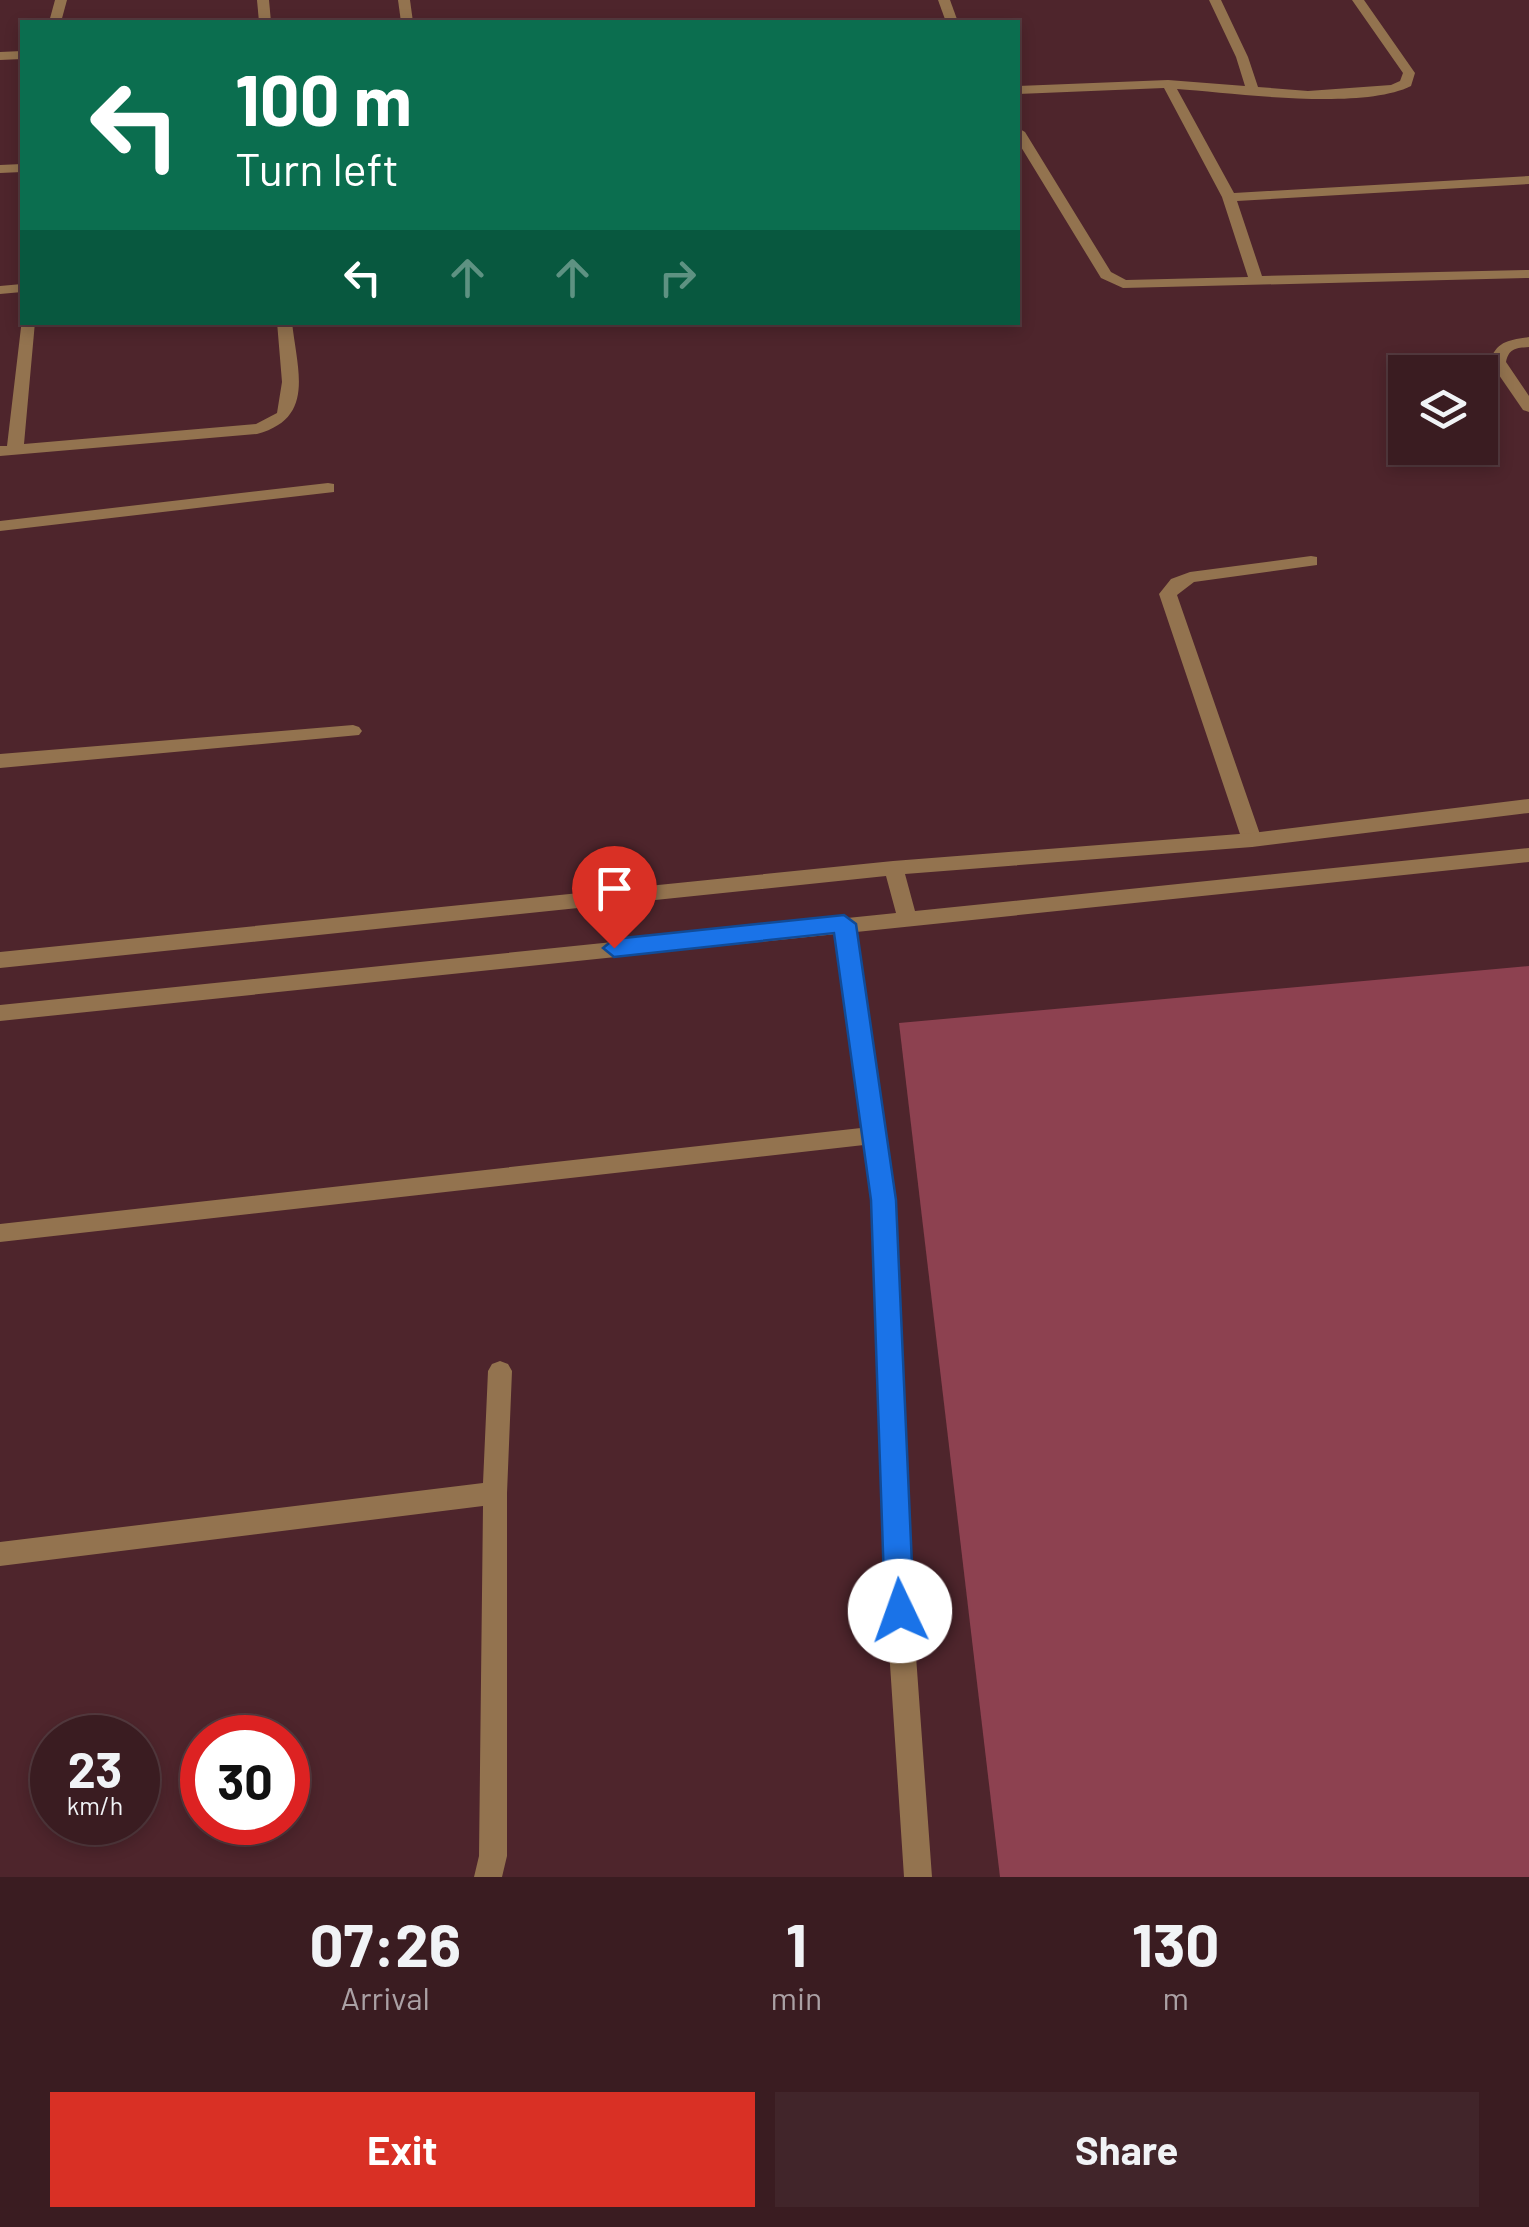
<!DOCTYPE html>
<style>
:root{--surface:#3a1c21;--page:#41252a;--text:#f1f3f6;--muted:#aba1a5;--line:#543a3f;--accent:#d93025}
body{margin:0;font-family:Barlow,sans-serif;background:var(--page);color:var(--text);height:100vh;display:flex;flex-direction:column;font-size:38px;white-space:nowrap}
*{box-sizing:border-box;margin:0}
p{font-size:32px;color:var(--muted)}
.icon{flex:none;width:55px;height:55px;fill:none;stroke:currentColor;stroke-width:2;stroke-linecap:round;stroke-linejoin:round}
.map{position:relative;height:1877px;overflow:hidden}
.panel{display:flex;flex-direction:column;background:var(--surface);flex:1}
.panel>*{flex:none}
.guide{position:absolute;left:20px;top:20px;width:1000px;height:305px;border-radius:0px;box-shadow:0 5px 15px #0003,0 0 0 2px var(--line);background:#0b6e4f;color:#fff;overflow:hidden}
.buttons{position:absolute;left:1388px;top:355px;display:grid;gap:20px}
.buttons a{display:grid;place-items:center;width:110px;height:110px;border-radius:0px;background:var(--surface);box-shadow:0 5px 15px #0003,0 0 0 2px var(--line);font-size:50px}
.speed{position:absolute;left:30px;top:1715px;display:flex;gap:20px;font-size:50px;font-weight:700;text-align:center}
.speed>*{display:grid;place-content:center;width:130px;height:130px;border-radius:50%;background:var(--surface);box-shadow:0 5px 15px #0003,0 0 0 2px var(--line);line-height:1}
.speed small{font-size:25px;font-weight:400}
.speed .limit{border:15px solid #d22;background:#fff;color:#111}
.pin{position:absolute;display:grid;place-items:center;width:85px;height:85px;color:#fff;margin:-102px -42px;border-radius:50% 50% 50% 0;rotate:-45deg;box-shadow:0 0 10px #0007}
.pin .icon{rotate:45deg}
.me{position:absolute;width:110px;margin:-55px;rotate:357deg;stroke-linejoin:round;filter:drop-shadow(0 0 8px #0008)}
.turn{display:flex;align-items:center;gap:35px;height:210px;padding:0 50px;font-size:45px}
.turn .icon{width:130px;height:130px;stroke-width:2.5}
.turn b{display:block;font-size:70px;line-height:85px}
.lanes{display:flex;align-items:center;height:95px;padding:0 50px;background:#0003;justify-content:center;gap:50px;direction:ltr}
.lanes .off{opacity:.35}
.eta{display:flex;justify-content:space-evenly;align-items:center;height:170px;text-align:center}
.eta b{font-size:60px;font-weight:700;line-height:70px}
.cta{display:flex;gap:20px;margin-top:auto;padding:20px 50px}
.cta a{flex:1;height:115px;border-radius:0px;background:var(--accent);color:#fff;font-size:40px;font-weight:700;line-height:115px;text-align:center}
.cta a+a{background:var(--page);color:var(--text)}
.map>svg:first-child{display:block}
</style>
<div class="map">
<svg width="1529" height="1877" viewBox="0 0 1529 1877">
<rect width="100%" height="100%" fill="#4e252c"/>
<path fill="#8d4150" d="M1529 966V1877H1000L899 1023Z"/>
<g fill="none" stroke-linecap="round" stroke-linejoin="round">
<g fill="#93734f" fill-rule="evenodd">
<path d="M938 0H950L958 22H946Z"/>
<path d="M1209 0H1221L1248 57 1258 87 1308 91 1391 85 1400 81 1403 73 1352 0H1364L1415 73 1411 86C1361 111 1234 93 1177 89L1234 193 1529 176V184L1237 201 1262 276 1529 270V278L1123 288 1101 278 1018 142V128L1025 132 1111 272 1126 280 1248 277 1222 197 1164 88 1018 94V86L1168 80 1245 86 1236 57Z"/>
<path d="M1529 337V347C1516 348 1509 348 1506 362L1529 396V412L1523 410 1490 362C1496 341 1509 340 1529 337Z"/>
<path d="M328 483 334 484V492L0 531V521Z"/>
<path d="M1311 556 1317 557V565L1194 582 1177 595 1262 840 1252 847 1242 840 1159 594 1171 579 1190 572Z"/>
<path d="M353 725 359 727 362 731 359 735 0 768V754Z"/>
</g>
<g fill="#93734f" fill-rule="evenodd">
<path d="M55 0H67L61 22H49Z"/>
<path d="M257 0H269L271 22H259Z"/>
<path d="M398 0H410L413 22H401Z"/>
<path d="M22 51V59L0 60V52Z"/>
<path d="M22 164V172L0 173V165Z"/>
<path d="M22 284V292L0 294V286Z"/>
<path d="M22 319V322H35L24 444 256 424 277 413 282 382 277 322H292C297 370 316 418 257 434L0 456V446H7Z"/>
<path d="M844 917 854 924 894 1200 910 1573 932 1877H904L884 1573 872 1200 864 1145 0 1242V1224L861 1128 834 924Z"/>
<path d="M500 1361 508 1364 512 1371 507 1493V1856L502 1877H474L479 1856 483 1506 0 1566V1542L483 1483 488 1371 492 1364Z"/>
</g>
<path fill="#93734f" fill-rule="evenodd" d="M1529 799V813L1252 847 905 874 915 911 1529 848V862L0 1021V1005L896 913 886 876 0 968V952L893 861 1252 833Z"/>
</g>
<path fill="#1a73e8" stroke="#114b97" stroke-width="2.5" d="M844 915 856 924 896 1200 914 1611 910 1621 900 1625 889 1621 885 1611 871 1200 834 933 614 957 603 948 614 939Z"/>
</svg>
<div class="buttons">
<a><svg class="icon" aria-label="layers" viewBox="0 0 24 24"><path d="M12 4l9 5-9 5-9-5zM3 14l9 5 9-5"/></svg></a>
</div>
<div class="speed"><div>23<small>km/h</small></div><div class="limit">30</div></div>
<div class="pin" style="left:614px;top:948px;background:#d93025"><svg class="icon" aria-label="arrive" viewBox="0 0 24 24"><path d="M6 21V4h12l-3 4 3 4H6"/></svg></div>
<svg class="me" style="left:900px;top:1611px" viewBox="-20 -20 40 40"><circle r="19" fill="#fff"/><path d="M0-13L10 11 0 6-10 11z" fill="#1a73e8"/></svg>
<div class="guide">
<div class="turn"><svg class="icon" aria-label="left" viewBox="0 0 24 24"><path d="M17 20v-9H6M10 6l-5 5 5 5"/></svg><div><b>100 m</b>Turn left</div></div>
<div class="lanes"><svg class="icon" aria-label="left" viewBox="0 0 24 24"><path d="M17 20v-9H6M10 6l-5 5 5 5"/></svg><svg class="icon off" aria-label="ahead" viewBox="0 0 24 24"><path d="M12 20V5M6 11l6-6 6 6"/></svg><svg class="icon off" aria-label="ahead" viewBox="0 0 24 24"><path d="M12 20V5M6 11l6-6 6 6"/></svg><svg class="icon off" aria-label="right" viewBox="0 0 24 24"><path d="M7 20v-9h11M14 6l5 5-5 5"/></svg></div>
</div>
</div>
<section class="panel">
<div class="eta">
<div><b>07:26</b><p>Arrival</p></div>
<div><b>1</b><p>min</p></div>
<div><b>130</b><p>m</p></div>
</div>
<div class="cta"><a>Exit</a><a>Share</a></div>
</section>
